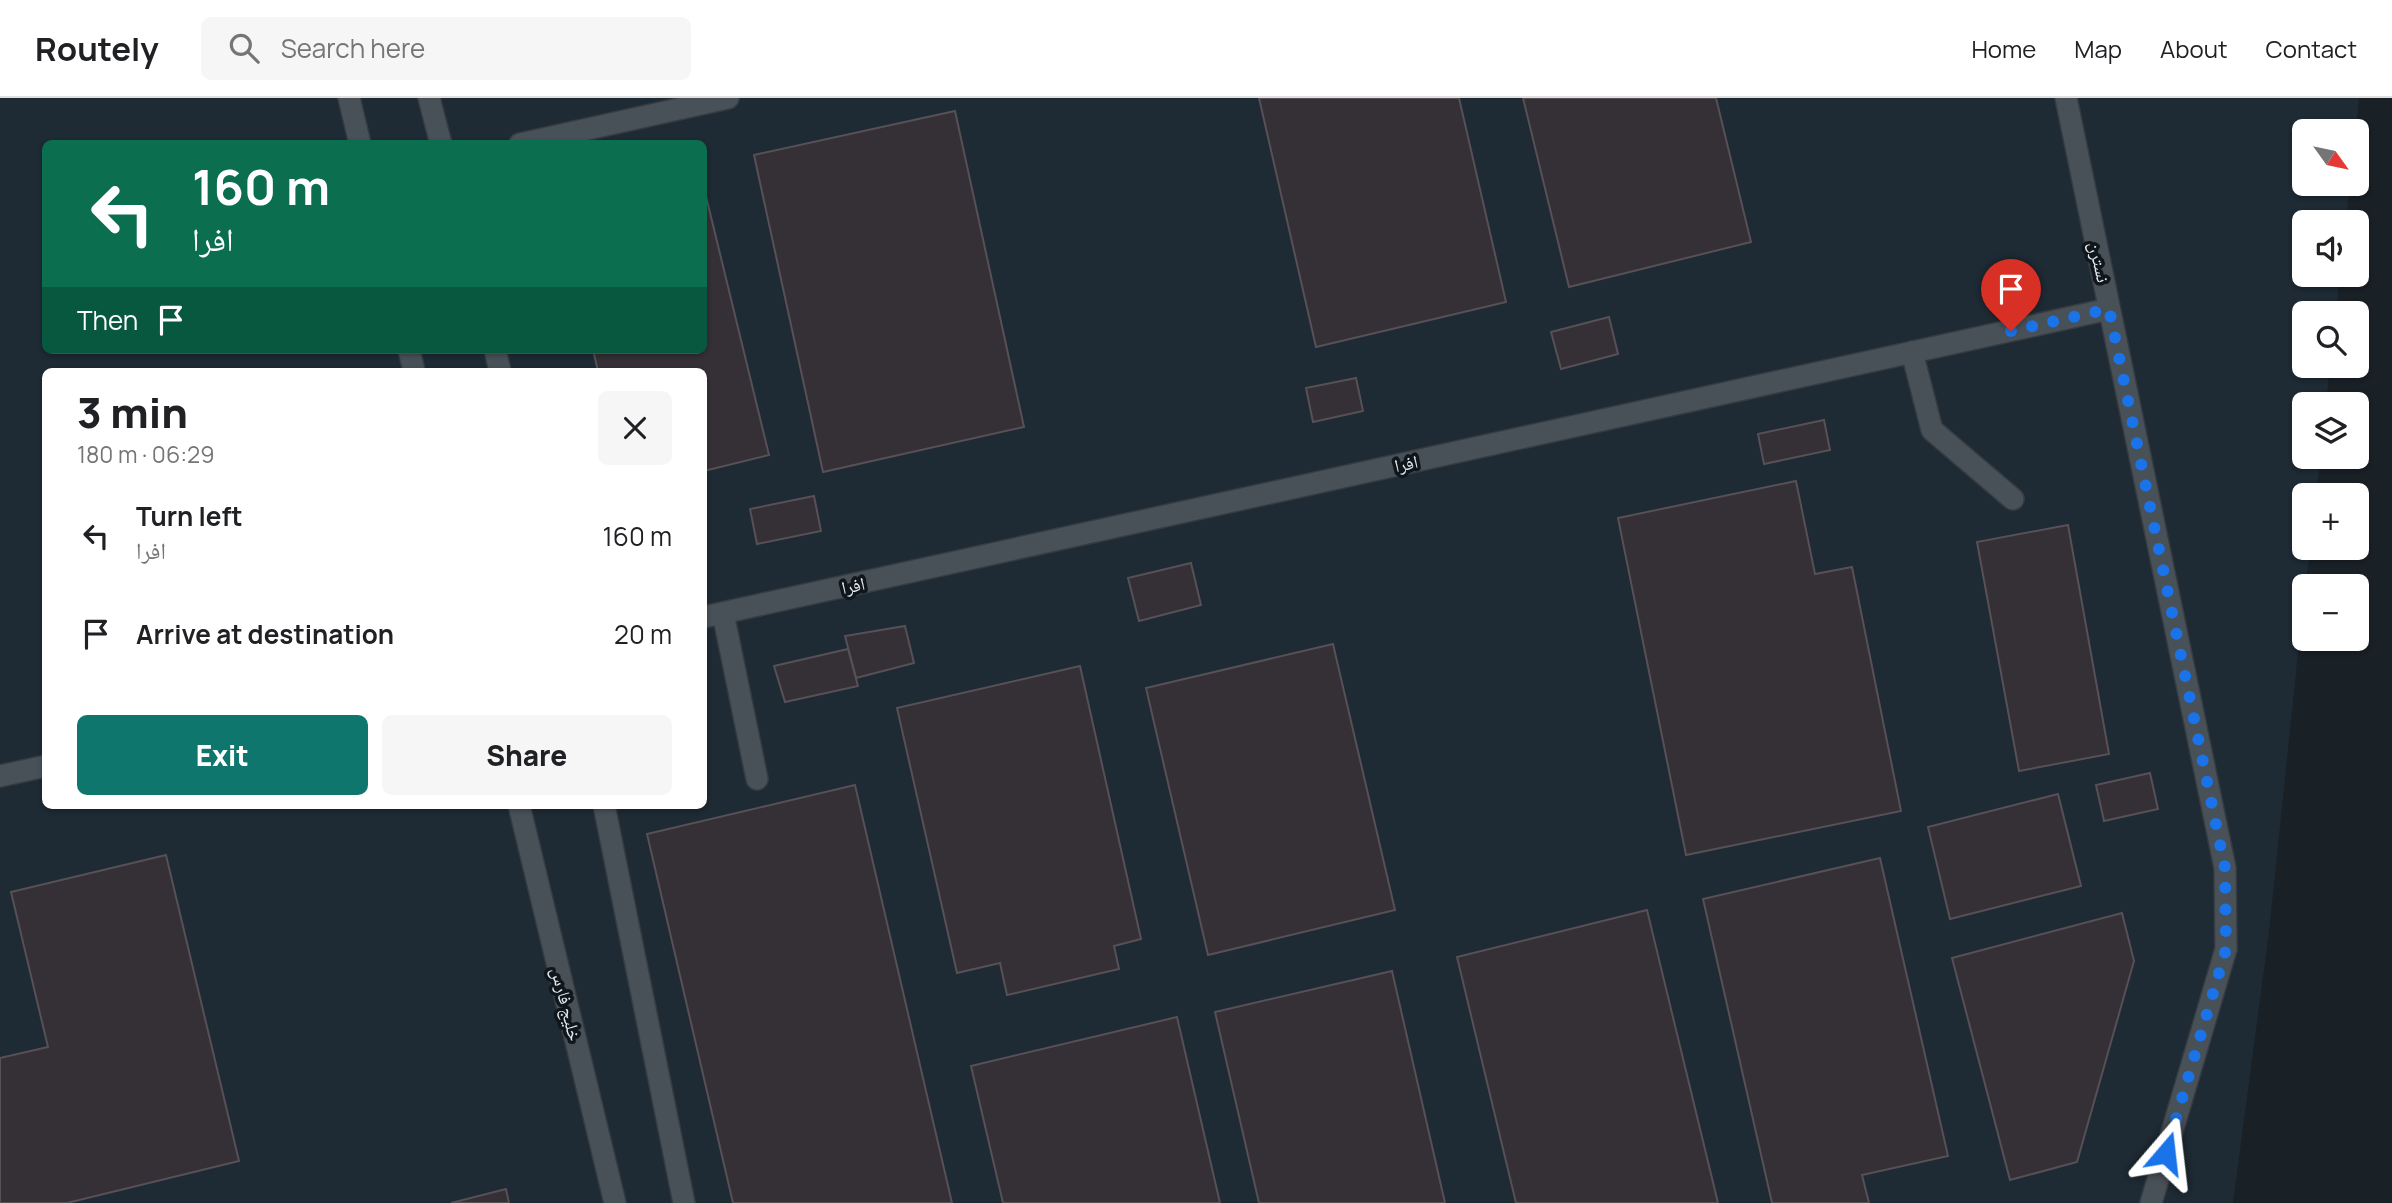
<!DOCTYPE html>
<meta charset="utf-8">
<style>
:root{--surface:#fff;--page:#f6f6f6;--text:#202124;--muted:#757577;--line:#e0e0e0;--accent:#0f766e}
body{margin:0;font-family:Manrope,"Noto Naskh Arabic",sans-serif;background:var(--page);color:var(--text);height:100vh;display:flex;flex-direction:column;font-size:26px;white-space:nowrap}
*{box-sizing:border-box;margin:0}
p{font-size:23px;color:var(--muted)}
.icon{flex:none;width:38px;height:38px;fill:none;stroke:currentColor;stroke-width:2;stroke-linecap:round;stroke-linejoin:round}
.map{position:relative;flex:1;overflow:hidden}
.sheet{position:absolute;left:42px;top:270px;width:665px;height:441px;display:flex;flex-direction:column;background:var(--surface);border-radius:10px;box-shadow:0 2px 5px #0004}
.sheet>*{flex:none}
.banner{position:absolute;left:42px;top:42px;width:665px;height:214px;border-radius:10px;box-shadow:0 2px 5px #0004;background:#0b6e4f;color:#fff;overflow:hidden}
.needle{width:46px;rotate:123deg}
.controls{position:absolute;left:2292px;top:21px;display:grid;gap:14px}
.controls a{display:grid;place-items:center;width:77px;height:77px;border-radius:10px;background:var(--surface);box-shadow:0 2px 5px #0004;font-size:35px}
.pin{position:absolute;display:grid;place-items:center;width:60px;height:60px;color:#fff;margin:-72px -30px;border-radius:50% 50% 50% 0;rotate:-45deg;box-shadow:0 0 7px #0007}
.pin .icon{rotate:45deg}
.me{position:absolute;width:77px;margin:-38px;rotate:17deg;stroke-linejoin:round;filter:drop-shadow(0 0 5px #0008)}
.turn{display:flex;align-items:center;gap:24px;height:147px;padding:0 35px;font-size:32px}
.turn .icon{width:91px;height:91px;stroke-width:2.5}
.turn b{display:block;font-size:49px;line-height:60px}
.then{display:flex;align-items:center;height:66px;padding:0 35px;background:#0003;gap:14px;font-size:26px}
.round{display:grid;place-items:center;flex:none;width:74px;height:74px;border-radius:10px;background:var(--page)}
.summary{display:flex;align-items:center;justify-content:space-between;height:119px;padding:0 35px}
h1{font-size:42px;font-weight:800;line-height:52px}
.button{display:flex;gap:14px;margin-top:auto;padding:14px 35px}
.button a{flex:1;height:80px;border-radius:10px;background:var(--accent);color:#fff;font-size:28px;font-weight:800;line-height:80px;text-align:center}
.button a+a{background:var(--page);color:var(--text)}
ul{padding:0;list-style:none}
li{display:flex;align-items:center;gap:21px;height:98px;padding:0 35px}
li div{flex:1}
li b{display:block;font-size:26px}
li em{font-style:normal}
header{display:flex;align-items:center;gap:42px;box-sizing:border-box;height:98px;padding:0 35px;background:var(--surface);border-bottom:2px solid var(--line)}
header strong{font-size:33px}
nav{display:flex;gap:38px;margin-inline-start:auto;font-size:24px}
.search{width:490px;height:63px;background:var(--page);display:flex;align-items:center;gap:18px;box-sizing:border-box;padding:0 24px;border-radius:10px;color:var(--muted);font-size:26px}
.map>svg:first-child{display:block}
</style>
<header>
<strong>Routely</strong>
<div class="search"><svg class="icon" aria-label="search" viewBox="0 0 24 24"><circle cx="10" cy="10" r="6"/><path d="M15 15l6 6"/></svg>Search here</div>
<nav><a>Home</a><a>Map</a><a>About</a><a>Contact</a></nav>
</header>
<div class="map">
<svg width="2392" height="1105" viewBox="0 0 2392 1105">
<rect width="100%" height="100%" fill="#192026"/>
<path fill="#1e2a34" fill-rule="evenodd" d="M0 0H2359L2356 33H2305V86H2350L2346 124H2305V177H2340L2336 215H2305V268H2330L2326 306H2305V359H2321L2316 397H2305V450H2311L2305 488 2269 834 2233 1105H0ZM46 46H704V252H46ZM46 273H704V707H46Z"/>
<g fill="#352f36" stroke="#575057" stroke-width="2">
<path d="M1259 0H1459L1506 204 1316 249Z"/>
<path d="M1523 0H1716L1751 144 1569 189Z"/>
<path d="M955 13 1024 329 823 374 754 57Z"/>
<path d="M704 90 769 357 704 373V273H598L593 252H704Z"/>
<path d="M1609 219 1618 256 1561 271 1551 234Z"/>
<path d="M1356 280 1363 313 1313 324 1306 290Z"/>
<path d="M1824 322 1830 352 1764 366 1758 336Z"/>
<path d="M1796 383 1815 476 1852 469 1901 713 1686 757 1618 420Z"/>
<path d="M814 398 821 433 757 446 750 411Z"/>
<path d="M2068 427 2109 656 2019 673 1977 444Z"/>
<path d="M1191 465 1201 507 1139 523 1128 480Z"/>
<path d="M905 528 914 565 856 580 845 538Z"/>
<path d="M1333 546 1395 812 1208 857 1146 590Z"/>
<path d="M848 551 858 588 785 604 774 568Z"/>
<path d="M1080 568 1141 841 1114 848 1119 871 1007 897 1000 865 957 875 897 610Z"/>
<path d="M2150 675 2158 711 2104 723 2096 687Z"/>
<path d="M855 687 952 1105H733L647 736Z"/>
<path d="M2058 696 2081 788 1950 821 1928 729Z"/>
<path d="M166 757 239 1063 67 1105H0V960L48 949 11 794Z"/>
<path d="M1880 760 1948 1058 1862 1077 1869 1105H1772L1703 801Z"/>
<path d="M1647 812 1718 1105H1516L1457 859Z"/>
<path d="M2122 815 2134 863 2077 1064 2010 1082 1952 860Z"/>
<path d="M1392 873 1445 1105H1259L1215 914Z"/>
<path d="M1177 919 1220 1105H1003L971 968Z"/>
<path d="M506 1091 509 1105H451Z"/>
</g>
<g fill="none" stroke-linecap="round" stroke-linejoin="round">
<g stroke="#353b40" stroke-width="24">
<g id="service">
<path d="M349 0 360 46"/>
<path d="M429 0 441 46"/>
<path d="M2066 0 2225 770 2226 851 2151 1105"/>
<path d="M520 46 728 0"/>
<path d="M409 252 414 273"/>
<path d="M495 252 500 273"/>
<path d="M1912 254 1932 332 2013 401"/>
<path d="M723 515 757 681"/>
<path d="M704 519 2109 211"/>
<path d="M0 678 46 668"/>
<path d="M519 707 615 1105"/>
<path d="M604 707 684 1105"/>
</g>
</g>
<use href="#service" stroke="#495158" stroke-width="21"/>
</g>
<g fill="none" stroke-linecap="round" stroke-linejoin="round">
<path stroke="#1a73e8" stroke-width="12" stroke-dasharray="0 21.6" d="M2011 233 2109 211 2225 770 2226 851 2166 1055"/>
</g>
<g text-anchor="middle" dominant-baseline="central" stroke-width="7" stroke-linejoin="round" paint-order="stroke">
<g font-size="18" fill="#e4e9ed" stroke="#10171c">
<text transform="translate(2100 164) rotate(78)">نسترن</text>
<text transform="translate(1406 365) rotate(-12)">افرا</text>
<text transform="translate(853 487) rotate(-12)">افرا</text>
<text transform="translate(567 906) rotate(76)">خلیج فارس</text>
</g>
</g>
</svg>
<div class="controls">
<a><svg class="needle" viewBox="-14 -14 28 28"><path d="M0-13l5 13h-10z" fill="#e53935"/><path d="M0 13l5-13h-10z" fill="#757577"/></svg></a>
<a><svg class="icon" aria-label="sound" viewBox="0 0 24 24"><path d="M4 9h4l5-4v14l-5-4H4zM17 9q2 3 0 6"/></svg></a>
<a><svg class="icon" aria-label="search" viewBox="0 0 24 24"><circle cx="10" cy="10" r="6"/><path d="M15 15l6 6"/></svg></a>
<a><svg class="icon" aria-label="layers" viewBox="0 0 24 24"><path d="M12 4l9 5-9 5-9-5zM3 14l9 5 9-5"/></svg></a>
<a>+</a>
<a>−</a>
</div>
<div class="pin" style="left:2011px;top:233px;background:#d93025"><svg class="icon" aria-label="arrive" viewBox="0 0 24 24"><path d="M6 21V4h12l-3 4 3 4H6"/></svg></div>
<svg class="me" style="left:2166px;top:1055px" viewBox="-20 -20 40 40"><path d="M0-17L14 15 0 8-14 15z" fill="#1a73e8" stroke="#fff" stroke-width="4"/></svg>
<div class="banner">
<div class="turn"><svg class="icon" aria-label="left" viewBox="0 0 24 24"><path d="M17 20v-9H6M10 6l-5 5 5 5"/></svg><div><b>160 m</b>افرا</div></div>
<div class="then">Then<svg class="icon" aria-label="arrive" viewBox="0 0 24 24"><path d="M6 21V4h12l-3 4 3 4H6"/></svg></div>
</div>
<section class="sheet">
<div class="summary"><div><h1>3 min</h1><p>180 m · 06:29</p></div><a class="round"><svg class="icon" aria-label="close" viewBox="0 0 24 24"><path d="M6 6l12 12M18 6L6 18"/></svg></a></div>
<ul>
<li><svg class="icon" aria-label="left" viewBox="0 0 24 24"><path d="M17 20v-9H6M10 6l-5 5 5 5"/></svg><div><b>Turn left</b><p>افرا</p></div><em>160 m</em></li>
<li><svg class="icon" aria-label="arrive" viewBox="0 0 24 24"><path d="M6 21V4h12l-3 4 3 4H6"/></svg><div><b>Arrive at destination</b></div><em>20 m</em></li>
</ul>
<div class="button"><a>Exit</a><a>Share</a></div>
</section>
</div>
